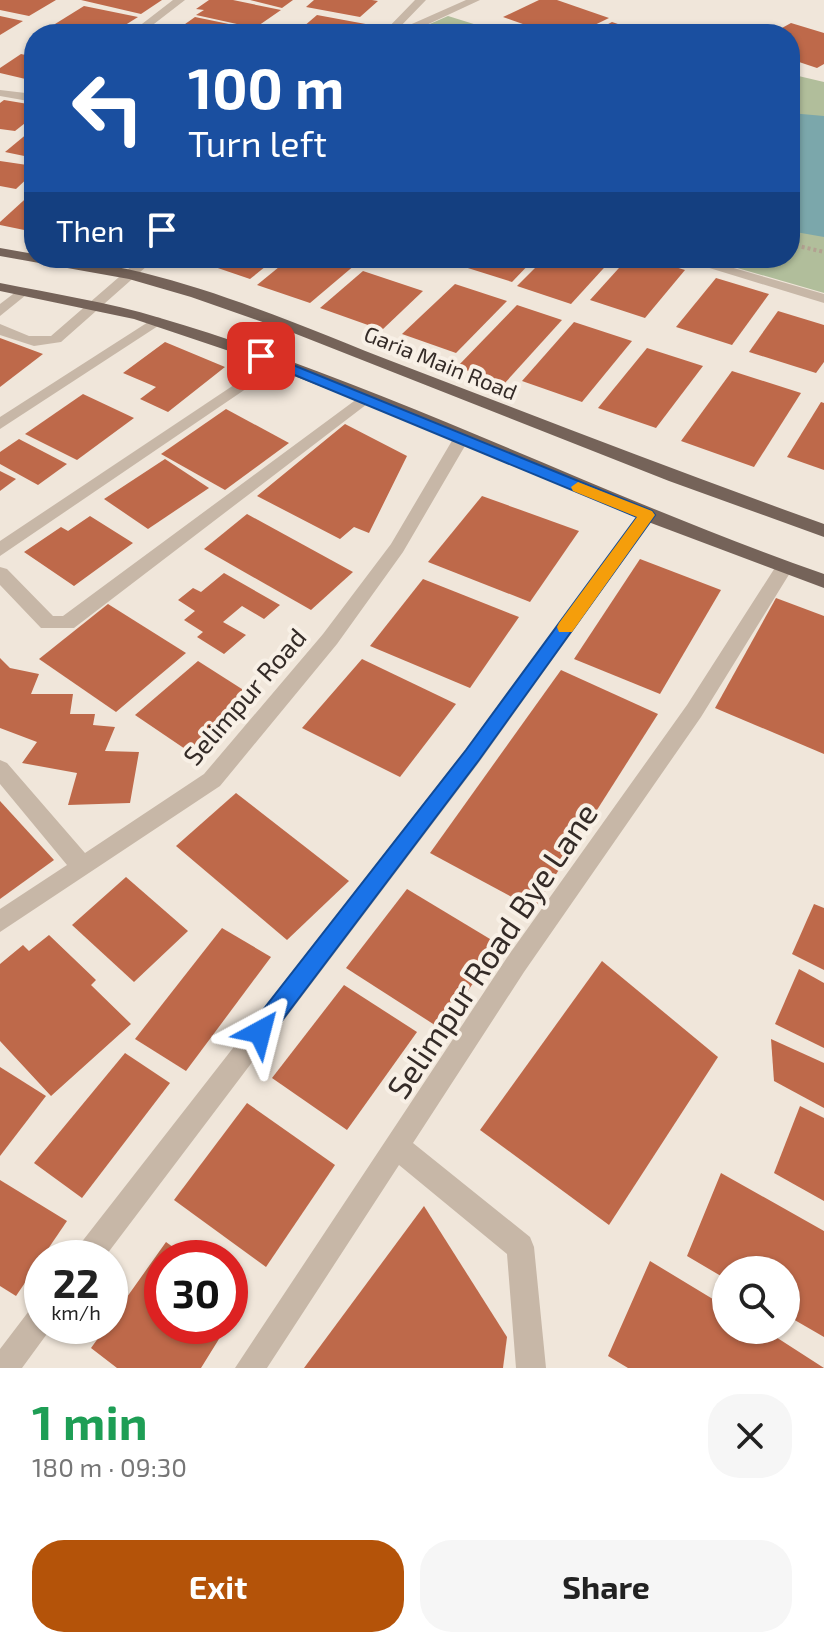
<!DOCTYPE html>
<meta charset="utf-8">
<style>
:root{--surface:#fff;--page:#f6f6f6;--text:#222;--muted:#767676;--accent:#b45309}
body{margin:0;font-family:"Exo 2",sans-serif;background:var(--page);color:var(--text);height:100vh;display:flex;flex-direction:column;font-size:30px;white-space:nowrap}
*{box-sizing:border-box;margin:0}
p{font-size:26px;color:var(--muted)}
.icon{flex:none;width:44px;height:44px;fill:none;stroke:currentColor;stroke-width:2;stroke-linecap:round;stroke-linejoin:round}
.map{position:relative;height:1368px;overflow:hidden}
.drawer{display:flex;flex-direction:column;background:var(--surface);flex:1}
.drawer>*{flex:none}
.banner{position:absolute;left:24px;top:24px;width:776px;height:244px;border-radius:32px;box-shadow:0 2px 6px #0004;background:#1a4fa0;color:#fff;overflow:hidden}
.tools{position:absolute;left:712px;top:1256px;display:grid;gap:16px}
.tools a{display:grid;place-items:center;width:88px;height:88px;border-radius:50%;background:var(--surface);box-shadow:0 2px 6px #0004;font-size:40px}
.speed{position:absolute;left:24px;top:1240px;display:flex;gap:16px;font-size:40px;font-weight:700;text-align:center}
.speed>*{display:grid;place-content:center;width:104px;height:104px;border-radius:50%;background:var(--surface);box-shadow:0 2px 6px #0004;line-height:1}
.speed small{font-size:20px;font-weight:400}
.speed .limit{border:12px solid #d22;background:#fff;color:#111}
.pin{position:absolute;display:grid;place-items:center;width:68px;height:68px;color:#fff;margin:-34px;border-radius:16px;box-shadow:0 4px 12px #0006}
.me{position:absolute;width:88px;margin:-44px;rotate:38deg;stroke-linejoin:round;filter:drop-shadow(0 0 6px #0008)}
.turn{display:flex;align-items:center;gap:28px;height:168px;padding:0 32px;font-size:36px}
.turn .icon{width:104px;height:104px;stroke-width:2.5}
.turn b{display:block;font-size:56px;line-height:68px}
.then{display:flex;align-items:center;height:76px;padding:0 32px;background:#0003;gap:16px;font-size:30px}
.round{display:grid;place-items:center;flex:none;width:84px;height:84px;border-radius:32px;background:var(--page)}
.head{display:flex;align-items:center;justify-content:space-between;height:136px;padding:0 32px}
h1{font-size:48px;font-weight:700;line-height:60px;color:#1e9e55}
.cta{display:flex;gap:16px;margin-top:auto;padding:16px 32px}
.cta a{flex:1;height:92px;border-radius:32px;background:var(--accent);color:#fff;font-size:32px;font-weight:700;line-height:92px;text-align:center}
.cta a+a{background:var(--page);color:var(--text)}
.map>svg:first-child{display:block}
</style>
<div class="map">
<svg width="824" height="1368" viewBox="0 0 824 1368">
<rect width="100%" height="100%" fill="#f0e6da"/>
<g fill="#b1be9b">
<path d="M448 16 506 34H407Z"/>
<path d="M790 74 824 82V293L703 258H790Z"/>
</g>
<path fill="#7ba7ab" d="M790 113 824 116V237L790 231Z"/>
<g fill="#be694a">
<path d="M0 0H56L29 16 0 10Z"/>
<path d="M81 0H162L141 14Z"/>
<path d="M209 0H233L281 10 255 28 196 15 204 10 196 9Z"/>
<path d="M250 0H293L282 8Z"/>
<path d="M314 0H372L378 1 360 17 306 7Z"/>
<path d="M539 0H557L609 18 576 34H551L503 17Z"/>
<path d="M84 6 138 17 111 34 55 24Z"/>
<path d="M317 15 371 25 361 34 296 33Z"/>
<path d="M0 16 23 21 0 35Z"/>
<path d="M195 17 253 29 247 34H171Z"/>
<path d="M612 22 644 33V34H589Z"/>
<path d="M791 23 824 33V64L817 68 790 59V34H771Z"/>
<path d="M52 26 83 33V34H39Z"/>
<path d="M21 54 34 57V81L0 73V68Z"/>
<path d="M4 100 34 105V116L15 131 0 129V103Z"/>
<path d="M34 128V158L5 152Z"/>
<path d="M0 161 34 166V172L16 189 0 186Z"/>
<path d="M34 191V232L0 225V222Z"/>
<path d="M214 258H276L250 279 206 264Z"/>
<path d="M290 258H359L362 259 310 303 257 285Z"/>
<path d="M462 258H535L512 282 455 264Z"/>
<path d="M545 258H613L571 304 517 286Z"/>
<path d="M628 258H646L685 270 645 318 590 300Z"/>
<path d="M363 271 423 291 382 330 320 308Z"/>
<path d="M716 278 769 294 732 345 676 327Z"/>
<path d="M455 284 507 301 456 353 402 334Z"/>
<path d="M517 305 562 320 504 384 457 367Z"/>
<path d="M778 311 824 325V362L816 373 749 352Z"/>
<path d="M574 322 632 341 582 402 522 381Z"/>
<path d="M0 338 43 354 0 387Z"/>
<path d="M165 342 225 367 168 412 140 399 156 387 123 373Z"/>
<path d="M647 348 703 366 656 428 598 408Z"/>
<path d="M732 371 801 393 754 467 681 441Z"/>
<path d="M83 394 134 418 77 460 25 434Z"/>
<path d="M821 402 824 403V470L787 457Z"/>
<path d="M226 409 289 443 225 490 161 454Z"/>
<path d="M345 424 407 456 369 533 354 527 340 539 257 496Z"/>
<path d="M19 439 67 464 38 485 0 464V452Z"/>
<path d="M165 459 209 488 148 529 104 499Z"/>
<path d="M0 471 16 479 0 491Z"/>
<path d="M482 496 579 531 530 602 428 562Z"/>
<path d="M247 514 353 572 311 610 204 549Z"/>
<path d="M90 516 133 543 74 586 24 552 61 527 68 531Z"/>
<path d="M640 559 721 590 660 694 574 659Z"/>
<path d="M224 573 280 605 264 619 242 606 223 622 246 635 224 654 197 637 203 632 184 620 195 611 178 600 193 588 201 592Z"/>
<path d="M423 579 519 617 470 688 370 646Z"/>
<path d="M776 598 824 616V754L715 708Z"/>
<path d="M108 604 186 653 116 712 39 659Z"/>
<path d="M0 658 10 668 39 674 31 694H73L70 714H95L93 725 115 727 105 751 139 752 130 803 68 805 77 773 22 763 37 742 0 728Z"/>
<path d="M362 659 456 704 400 777 302 728Z"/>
<path d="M198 661 256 698 194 755 135 715Z"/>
<path d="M561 670 658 714 534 909 430 853Z"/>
<path d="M236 793 349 881 287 940 176 846Z"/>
<path d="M0 801 54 860 0 899Z"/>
<path d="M126 877 188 931 134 982 72 925Z"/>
<path d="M407 889 500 945 441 1029 346 968Z"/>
<path d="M814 904 824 908V970L792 954Z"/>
<path d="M222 928 271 957 186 1071 135 1039Z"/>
<path d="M49 935 96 980 91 985 131 1024 51 1096 0 1041V964L23 945 29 951Z"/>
<path d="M602 961 718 1057 609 1225 480 1130Z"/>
<path d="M799 969 824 983V1048L775 1024Z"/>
<path d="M344 985 417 1032 347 1130 272 1078Z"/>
<path d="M771 1039 824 1063V1108L774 1081Z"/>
<path d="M125 1053 170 1083 82 1198 34 1163Z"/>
<path d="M0 1067 46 1096 0 1156Z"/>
<path d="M247 1103 335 1165 266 1267 174 1200Z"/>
<path d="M800 1106 824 1118V1201L774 1173Z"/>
<path d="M721 1173 824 1231V1337L786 1315V1270H726V1279L687 1256Z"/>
<path d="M0 1180 67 1221 16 1296 0 1286Z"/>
<path d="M424 1206 507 1337 503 1368H304Z"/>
<path d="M166 1242 188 1258H162V1326H227L201 1368H117L91 1348 107 1326H110V1321Z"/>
<path d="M650 1261 726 1307V1330H765L824 1368H628L608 1356Z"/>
<path d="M230 1288 245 1299 230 1322Z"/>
</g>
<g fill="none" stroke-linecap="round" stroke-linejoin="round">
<path stroke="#b3a191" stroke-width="4" stroke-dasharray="3 3" stroke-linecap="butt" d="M790 244 824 252"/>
<g fill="#c7b7a7" fill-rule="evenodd">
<path d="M173 0H185L141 34H129Z"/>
<path d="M415 0H426L396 31 466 0H480L407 34H382Z"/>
<path d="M0 90 34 94V102L0 96Z"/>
<path d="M141 258H156L61 342 34 346 0 335V324L29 336H51Z"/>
<path d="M677 258H699L824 294V303Z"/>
<path d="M21 288 26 289V295L0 316V304Z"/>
<path d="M156 317 161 318V324L0 429V417Z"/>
<path d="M276 357 281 359V365L0 556V541Z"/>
<path d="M365 393 373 398 371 401 74 628H41L0 585V567L7 569 53 616H63Z"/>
<path d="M461 434 469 439 403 552 337 644 220 786 0 932V909L67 865 0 784V760L7 763 85 853 204 774 323 634 391 544 453 439Z"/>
<path d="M647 509 653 511 656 515 653 519 480 761 104 1258H73L77 1248 466 749 641 511Z"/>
<path d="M784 562 793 568 701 717 524 972 413 1143 530 1237 534 1247 546 1368H516L507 1254 399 1165 267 1368H235L508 956 687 705 778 563Z"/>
<path d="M42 1303V1326L52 1327 22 1368H0V1349L32 1307Z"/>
</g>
<g fill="#756359" fill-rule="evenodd">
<path d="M0 248 34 254V258C151 258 290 322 399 364 540 418 681 473 824 524V537L669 481 291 332 191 297 129 279 0 256Z"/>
<path d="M0 283C54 294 108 302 160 318 388 385 600 496 824 574V588L651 523 404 419 238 354 134 319 0 291Z"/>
</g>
</g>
<path fill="#1a73e8" stroke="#114b97" stroke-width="2" d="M261 352 652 511 655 515 479 760 268 1039 260 1042 252 1039 249 1032 252 1024 466 750 637 517 256 359 254 356Z"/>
<path fill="#f59e0b" d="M578 482 652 511 655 515 572 632H559L557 627 559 623 637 517 573 491 571 487Z"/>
<g text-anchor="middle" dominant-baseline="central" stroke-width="8" stroke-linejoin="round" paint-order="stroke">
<g font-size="22" fill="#342b27" stroke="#f8f0e6">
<text transform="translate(441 362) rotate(22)">Garia Main Road</text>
</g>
<g font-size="26" fill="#342b27" stroke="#f8f0e6">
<text transform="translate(244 696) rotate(-49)">Selimpur Road</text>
</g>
<g font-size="32" fill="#342b27" stroke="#f8f0e6">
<text transform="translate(491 950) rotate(-56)">Selimpur Road Bye Lane</text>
</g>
</g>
</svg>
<div class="tools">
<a><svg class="icon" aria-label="search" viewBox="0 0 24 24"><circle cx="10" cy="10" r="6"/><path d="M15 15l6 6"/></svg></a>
</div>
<div class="speed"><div>22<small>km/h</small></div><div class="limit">30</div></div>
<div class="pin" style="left:261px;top:356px;background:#d93025"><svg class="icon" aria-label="arrive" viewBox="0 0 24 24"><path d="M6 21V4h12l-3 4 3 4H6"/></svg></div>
<svg class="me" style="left:260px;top:1032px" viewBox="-20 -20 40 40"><path d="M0-17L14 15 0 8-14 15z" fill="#1a73e8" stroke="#fff" stroke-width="4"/></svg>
<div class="banner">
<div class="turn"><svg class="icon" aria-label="left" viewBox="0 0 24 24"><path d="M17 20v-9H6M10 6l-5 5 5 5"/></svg><div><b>100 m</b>Turn left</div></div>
<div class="then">Then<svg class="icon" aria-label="arrive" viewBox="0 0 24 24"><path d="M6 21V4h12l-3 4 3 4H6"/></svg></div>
</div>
</div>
<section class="drawer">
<div class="head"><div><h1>1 min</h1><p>180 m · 09:30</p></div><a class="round"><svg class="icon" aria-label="close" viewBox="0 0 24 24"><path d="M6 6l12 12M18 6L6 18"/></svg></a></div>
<div class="cta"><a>Exit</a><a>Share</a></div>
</section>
